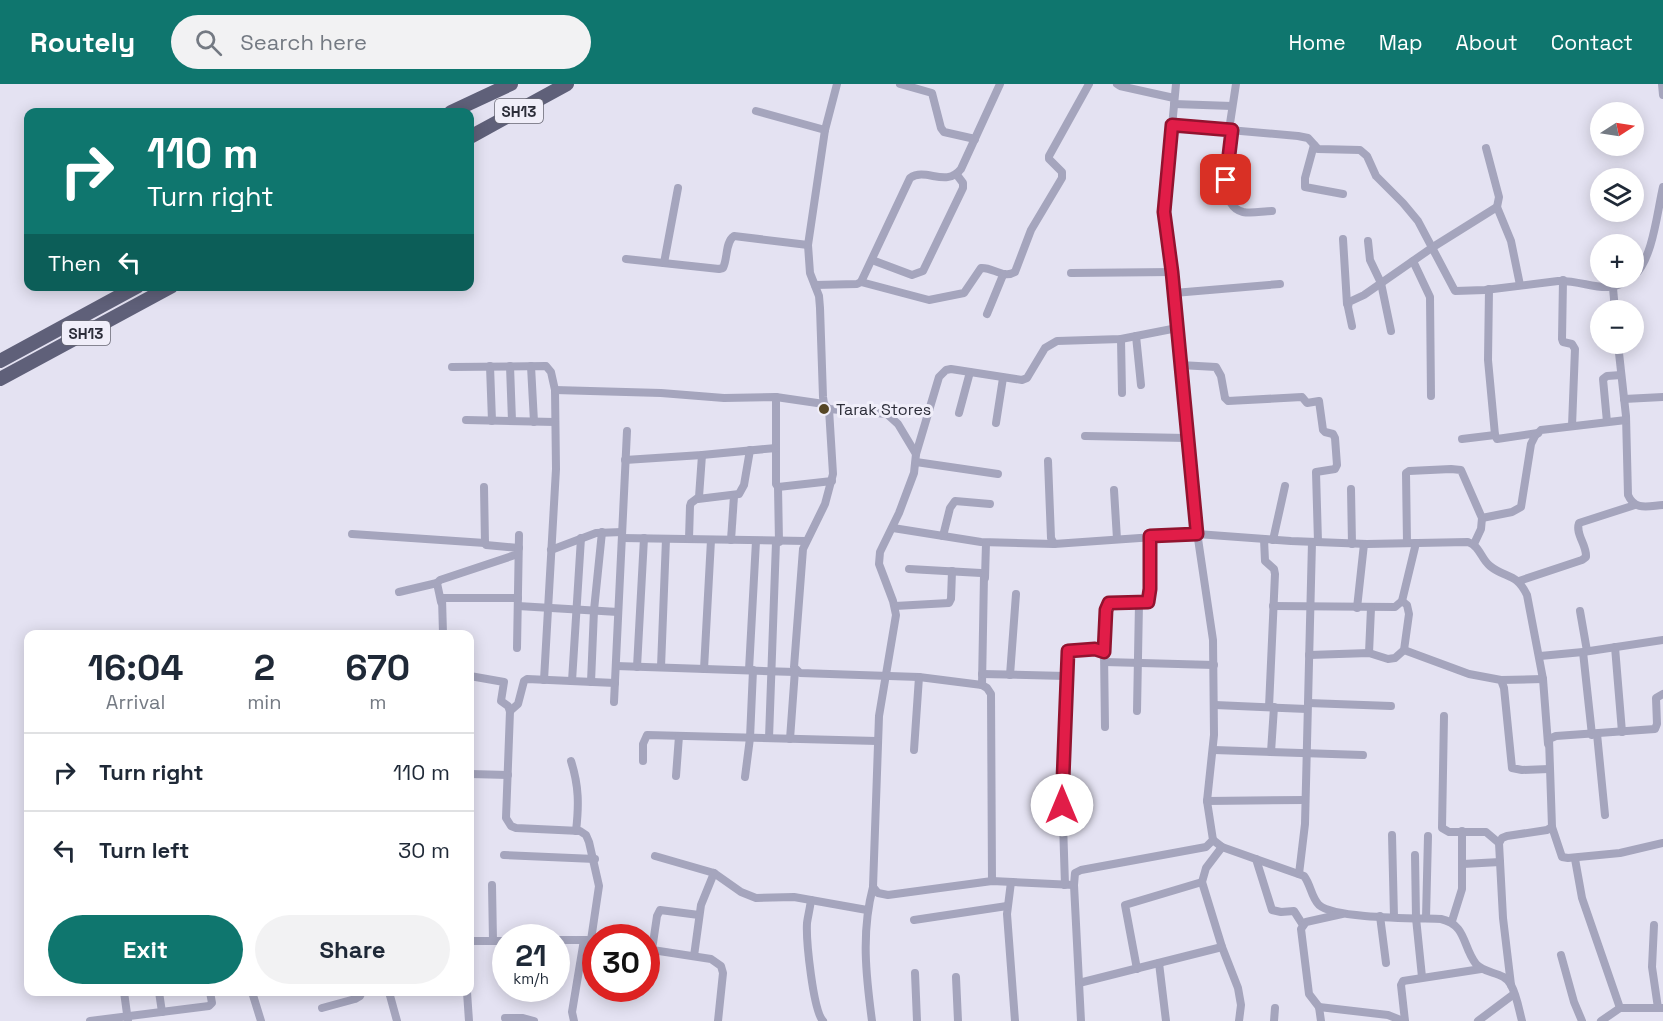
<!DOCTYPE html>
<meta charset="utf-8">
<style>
:root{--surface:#fff;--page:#f2f2f3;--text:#1f2937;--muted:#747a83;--line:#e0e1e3;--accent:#0f766e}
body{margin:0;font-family:"Space Grotesk",sans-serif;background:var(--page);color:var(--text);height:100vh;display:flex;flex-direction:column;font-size:22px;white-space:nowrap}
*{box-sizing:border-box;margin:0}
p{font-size:20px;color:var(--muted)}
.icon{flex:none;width:33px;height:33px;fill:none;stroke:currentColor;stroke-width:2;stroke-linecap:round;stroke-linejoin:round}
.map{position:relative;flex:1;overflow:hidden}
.drawer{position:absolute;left:24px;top:546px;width:450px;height:366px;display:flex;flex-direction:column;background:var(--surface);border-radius:12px;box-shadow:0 3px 15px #0003}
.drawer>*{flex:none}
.guide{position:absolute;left:24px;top:24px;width:450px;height:183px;border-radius:12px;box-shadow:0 3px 15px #0003;background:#0f766e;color:#fff;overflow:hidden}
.needle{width:39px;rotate:78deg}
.buttons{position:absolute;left:1590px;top:18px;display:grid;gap:12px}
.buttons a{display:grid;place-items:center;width:54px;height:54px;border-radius:50%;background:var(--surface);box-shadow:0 3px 15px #0003;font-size:30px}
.speed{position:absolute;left:492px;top:840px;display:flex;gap:12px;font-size:30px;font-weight:700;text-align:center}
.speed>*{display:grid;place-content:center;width:78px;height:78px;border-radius:50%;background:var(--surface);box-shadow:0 3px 15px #0003;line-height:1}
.speed small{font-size:15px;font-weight:400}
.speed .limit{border:9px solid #d22;background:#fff;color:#111}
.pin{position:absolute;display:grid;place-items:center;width:51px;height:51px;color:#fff;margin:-26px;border-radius:12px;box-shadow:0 3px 9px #0006}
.me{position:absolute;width:66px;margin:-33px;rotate:0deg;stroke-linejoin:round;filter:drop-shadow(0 0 4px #0008)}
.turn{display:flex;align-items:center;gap:21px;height:126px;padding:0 24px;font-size:27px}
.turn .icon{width:78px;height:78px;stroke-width:2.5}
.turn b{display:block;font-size:42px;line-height:51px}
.then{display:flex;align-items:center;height:57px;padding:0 24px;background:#0003;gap:12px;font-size:22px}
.eta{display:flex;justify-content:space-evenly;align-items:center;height:102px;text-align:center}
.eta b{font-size:36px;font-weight:700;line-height:42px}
.button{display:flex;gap:12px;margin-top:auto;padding:12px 24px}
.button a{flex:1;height:69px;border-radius:36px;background:var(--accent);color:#fff;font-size:24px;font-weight:700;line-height:69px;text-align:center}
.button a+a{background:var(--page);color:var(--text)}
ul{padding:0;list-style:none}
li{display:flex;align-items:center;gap:18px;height:78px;padding:0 24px;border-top:2px solid var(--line)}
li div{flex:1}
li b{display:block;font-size:22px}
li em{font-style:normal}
header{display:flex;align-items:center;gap:36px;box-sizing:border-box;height:84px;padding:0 30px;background:var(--accent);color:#fff}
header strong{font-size:28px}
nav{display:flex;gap:33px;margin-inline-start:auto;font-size:21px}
.search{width:420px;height:54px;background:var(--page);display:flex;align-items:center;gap:15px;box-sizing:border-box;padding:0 21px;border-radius:33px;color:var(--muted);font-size:22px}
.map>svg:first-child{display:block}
</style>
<header>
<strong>Routely</strong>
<div class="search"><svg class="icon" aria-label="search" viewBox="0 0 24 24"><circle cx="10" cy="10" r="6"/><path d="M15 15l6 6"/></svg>Search here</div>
<nav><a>Home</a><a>Map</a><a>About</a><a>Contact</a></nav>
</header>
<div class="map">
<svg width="1663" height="937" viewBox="0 0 1663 937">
<rect width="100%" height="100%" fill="#e4e2f2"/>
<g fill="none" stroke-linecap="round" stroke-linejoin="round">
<g stroke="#a5a5bd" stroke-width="8">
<path d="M837 0 825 46 808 161 810 189 819 212 820 224 823 313 824 320 829 325 887 330 898 340 916 370 914 389 899 429 880 468 879 480 893 517 896 531 879 632 873 803 878 809 888 811 992 797 1074 801"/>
<path d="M900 0 932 9 941 44 944 48 975 55"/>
<path d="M1117 0 1120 2 1174 14"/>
<path d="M1662 0 1663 11"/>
<path d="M1174 20 1232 22"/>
<path d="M756 27 825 46"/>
<path d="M1172 41 1298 52 1308 54 1318 65 1360 66 1367 72 1376 92 1403 119 1418 137 1455 207 1485 206 1558 197C1587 196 1606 213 1631 194"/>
<path d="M1229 46 1236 0"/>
<path d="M1232 46C1229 67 1215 121 1243 128 1252 130 1263 127 1272 127"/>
<path d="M1314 61 1305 94V103L1343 110"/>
<path d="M1497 123 1511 157 1520 201"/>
<path d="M1343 155 1347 220"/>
<path d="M1368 157 1370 176 1381 199 1391 247"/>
<path d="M626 175 719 185 723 184C728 174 725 158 734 152L808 161"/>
<path d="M872 176 912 191 923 187 963 104V99L957 91"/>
<path d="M1413 177 1430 213 1431 312"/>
<path d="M664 179 678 104"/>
<path d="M1071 189 1172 188"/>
<path d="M1634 192C1653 174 1657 129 1663 103"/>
<path d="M1563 196 1562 255 1563 258 1572 260 1575 265 1572 342"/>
<path d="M861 198 929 216 964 209 981 184C993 183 1003 195 1015 188L1031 146 1062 94V88L1049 75V72L1089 0"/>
<path d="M815 201 857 200 861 198 910 94C926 83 946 104 961 85L1000 0"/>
<path d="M1613 204 1615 226"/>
<path d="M1489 205 1488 276 1495 351 1497 355 1538 349"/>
<path d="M1174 209 1280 200"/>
<path d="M987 230 1003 191"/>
<path d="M1352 242 1348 223 1349 218 1364 211 1433 163 1497 123 1499 113 1486 64"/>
<path d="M1136 252 1141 301"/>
<path d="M1121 255 1122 309"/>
<path d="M1618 260 1626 332 1628 411C1635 427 1648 422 1663 421"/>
<path d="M1180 281 1216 283 1221 292 1225 314 1228 317 1302 313 1307 319 1319 317 1323 346 1325 348 1333 350 1335 354 1337 381 1335 385 1316 388 1318 458"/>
<path d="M490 282 492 337"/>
<path d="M510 282 512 337"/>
<path d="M531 282 534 338"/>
<path d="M452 283 546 282 551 288 555 306 556 385 544 596"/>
<path d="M555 306 661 309 724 314 776 313 824 320"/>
<path d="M776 313V400L778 403 832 397"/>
<path d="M1624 315 1663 313"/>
<path d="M829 325 833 390 825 420 803 465 794 583 800 589 919 593 982 601 987 604 991 610 992 797"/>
<path d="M959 329 970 288"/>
<path d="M466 336 555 338"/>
<path d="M1607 338 1603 295 1607 292 1621 291"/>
<path d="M996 339 1003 294"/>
<path d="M1085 352 1186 354"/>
<path d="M1462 355 1495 351"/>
<path d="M916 370 939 293 946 286 951 285 1022 296 1027 294 1045 264 1057 257 1121 255 1177 244"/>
<path d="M625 376 702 371 776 364"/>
<path d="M1048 377 1051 454 1054 460 1197 450 1291 457 1367 460 1468 458C1480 462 1481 475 1490 482 1506 495 1516 488 1527 511L1543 595 1548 660"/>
<path d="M916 378 998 390"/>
<path d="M484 403 485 459 486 461 519 464"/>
<path d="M778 403 779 458"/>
<path d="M1351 405 1352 460"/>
<path d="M1114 406 1117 455"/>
<path d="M698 415 739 410 744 401 750 366"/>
<path d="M1482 434 1512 428 1521 423 1531 360 1535 352 1541 346 1626 336"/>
<path d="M893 444 981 458 1054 460"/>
<path d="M352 450 485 459"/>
<path d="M943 452 950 424 955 417 990 420"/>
<path d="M622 454 806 457"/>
<path d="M689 455 690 422 691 419 699 413 702 371"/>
<path d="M1264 455 1265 477 1274 485 1275 490 1269 623"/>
<path d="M731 456 734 412"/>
<path d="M1273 456 1285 402"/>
<path d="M1407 459 1406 389 1409 387 1451 385 1461 386 1482 434 1481 445 1474 460"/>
<path d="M551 466 596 449 622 448"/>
<path d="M909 485 981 489 984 491 982 601"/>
<path d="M985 494 986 459"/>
<path d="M1519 497 1582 476 1586 473C1587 461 1575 450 1579 439L1635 421"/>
<path d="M399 508 437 499"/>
<path d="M441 518 437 499 440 496 518 470"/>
<path d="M518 522 618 528"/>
<path d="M895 522 949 519 951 515 952 487"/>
<path d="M1273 522 1395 523 1402 517 1416 459"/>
<path d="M1357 524 1364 460"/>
<path d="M1580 527 1587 567"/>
<path d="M443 550 442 514H518"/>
<path d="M1615 563 1622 648"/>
<path d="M517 564 519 451"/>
<path d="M1404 566 1469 590 1501 596 1504 604 1512 684 1522 686 1549 685"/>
<path d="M1104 568 1106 526 1109 519H1144L1149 515 1150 452"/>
<path d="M1583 568 1592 651"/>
<path d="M1369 569 1371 524"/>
<path d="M1309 571 1369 569 1388 575 1395 574 1404 566 1409 530 1407 521 1402 517"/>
<path d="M1540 572 1583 568 1663 556"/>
<path d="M1105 578 1214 581"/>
<path d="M616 582 795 588"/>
<path d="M637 583 644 454"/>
<path d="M661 583 666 455"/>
<path d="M704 585 711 456"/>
<path d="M749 586 756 457"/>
<path d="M982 590 1066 592"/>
<path d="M1010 591 1016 510"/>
<path d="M470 592 504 598 501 617 508 622 510 627 506 734 511 742 516 744 580 747 586 751 589 758 599 802 591 856"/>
<path d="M1501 596 1543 595"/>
<path d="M572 597 581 454"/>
<path d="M591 598 594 526 602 448"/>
<path d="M614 618 627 347"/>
<path d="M1308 619 1391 622"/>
<path d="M1215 621 1307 625"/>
<path d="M510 627 518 620 524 597 527 595 615 599"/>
<path d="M1137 627 1139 519"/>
<path d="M1444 632 1442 744 1449 748H1486L1499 759"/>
<path d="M1597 650 1605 731"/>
<path d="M769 654 776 458"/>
<path d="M790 655 795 586"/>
<path d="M914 666 919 593"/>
<path d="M1214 666 1363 671"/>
<path d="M1271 668 1274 623"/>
<path d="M571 677C579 702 579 721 576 747"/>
<path d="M643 677V660L647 651 877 657"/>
<path d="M470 690 508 691"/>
<path d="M676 692 679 652"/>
<path d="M745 693 750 654 753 586"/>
<path d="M1207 717 1305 716"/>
<path d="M1552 743 1562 773 1568 774 1620 769 1663 759"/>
<path d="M1392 751 1394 833"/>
<path d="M1213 756 1222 763 1304 792C1311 801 1311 813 1319 821 1335 835 1417 834 1441 835 1467 841 1462 862 1476 880 1486 891 1504 887 1511 901 1517 912 1519 926 1522 937"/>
<path d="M1222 763 1206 784 1202 798 1222 863 1238 904 1241 921 1239 937"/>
<path d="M504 771 595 775"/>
<path d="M1415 771 1416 834 1422 893"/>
<path d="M655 772 714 789 741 808 756 814 794 813 867 826"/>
<path d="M1256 775 1272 826 1281 828 1294 827 1303 841"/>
<path d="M1575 775 1582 814 1620 924"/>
<path d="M1463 780 1500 778"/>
<path d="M1299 790 1305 740 1312 458"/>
<path d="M1011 798 1007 830 1015 937"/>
<path d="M492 801 493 857"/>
<path d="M1065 801 1062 708 1068 567 1095 565 1104 568 1105 643"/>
<path d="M811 816C810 824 808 832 807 839 806 856 813 926 823 937"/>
<path d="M1380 832 1386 879"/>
<path d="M1426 834 1428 752"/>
<path d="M914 836 1007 822"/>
<path d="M1452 837 1462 805V747"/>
<path d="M1654 841 1652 883 1658 924"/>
<path d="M556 856H589"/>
<path d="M470 857H506"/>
<path d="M646 865 711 875 721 882 723 889 718 937"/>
<path d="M652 866 657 832 660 826 699 831"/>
<path d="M1561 871 1574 918 1582 937"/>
<path d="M694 872 701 821 714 789"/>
<path d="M1159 879 1166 937"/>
<path d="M1137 885 1125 821 1202 798"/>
<path d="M915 889 917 937"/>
<path d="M956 893 958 937"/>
<path d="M1079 899 1222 863"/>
<path d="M1511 901 1503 834 1499 759 1502 754 1507 752 1547 746 1552 743 1549 655 1556 652 1655 645 1657 640 1656 614 1663 610"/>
<path d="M75 908H78"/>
<path d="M124 908 128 937"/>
<path d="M159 908 162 928"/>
<path d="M252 908 261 937"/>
<path d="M389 908 397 937"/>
<path d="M467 908 469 937"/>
<path d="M1319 923 1388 931 1403 937"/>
<path d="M322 924 355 915 360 912 362 908"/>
<path d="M505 934H523L534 937"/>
<path d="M90 937 209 922 212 919 210 908"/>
<path d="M574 937 572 928 584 856"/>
<path d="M872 937C866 892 861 848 873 803"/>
<path d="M1081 937 1074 801 1075 789 1081 786 1206 763 1213 756 1207 717 1214 651 1213 556 1193 421 1175 220 1164 128 1176 0"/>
<path d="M1274 937 1275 924"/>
<path d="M1321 937 1319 923 1309 910 1301 845 1306 838 1342 830"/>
<path d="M1405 937 1401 901 1403 897 1481 885"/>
<path d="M1478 937 1514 910"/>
<path d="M1601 937 1620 924H1663"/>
</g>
<g stroke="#5f6079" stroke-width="14">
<path d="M451 28 511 0"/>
<path d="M470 53 567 0"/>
<path d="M0 277 138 202"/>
<path d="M0 295 172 202"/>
</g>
</g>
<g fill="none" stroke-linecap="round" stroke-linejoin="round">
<g stroke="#92132f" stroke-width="15">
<path id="route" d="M1062 721 1068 567 1095 565 1104 568 1106 526 1109 519 1148 518 1150 505V452L1197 450 1172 188 1164 128 1172 41 1232 46 1226 96"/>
</g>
<use href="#route" stroke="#e11d48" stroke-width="10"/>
</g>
<circle fill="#564625" stroke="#f0eef9" stroke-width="2" cx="824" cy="325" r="6"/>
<g text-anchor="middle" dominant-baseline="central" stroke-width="6" stroke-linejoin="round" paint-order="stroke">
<g fill="#f0eef9" stroke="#676773" stroke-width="1.5">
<rect x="495" y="15" width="48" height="24" rx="4.5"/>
<rect x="62" y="237" width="48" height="24" rx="4.5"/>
</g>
<g font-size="15" font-weight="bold" fill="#2c2d39">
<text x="519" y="27">SH13</text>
<text x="86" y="249">SH13</text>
</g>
<g font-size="16" fill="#2c2d39" stroke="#f0eef9" text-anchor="start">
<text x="836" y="325">Tarak Stores</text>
</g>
</g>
</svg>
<div class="buttons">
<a><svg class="needle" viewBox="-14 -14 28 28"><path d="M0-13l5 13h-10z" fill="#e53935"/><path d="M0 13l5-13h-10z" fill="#747a83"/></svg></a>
<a><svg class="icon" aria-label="layers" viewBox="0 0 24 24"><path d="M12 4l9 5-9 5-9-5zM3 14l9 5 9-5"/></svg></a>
<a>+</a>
<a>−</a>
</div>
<div class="speed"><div>21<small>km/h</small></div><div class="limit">30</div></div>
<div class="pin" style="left:1226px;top:96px;background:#d93025"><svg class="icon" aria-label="arrive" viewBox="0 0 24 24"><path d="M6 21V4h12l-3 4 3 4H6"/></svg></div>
<svg class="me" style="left:1062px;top:721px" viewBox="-20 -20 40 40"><circle r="19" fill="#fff"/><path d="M0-13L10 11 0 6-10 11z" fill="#e11d48"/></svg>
<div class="guide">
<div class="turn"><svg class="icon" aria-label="right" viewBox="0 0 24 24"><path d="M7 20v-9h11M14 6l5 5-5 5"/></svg><div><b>110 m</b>Turn right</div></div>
<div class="then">Then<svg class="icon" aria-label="left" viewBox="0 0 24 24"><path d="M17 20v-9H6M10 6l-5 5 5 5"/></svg></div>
</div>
<section class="drawer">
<div class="eta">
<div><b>16:04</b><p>Arrival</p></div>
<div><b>2</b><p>min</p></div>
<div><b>670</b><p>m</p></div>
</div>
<ul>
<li><svg class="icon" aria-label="right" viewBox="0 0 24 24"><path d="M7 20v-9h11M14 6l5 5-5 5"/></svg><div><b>Turn right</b></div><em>110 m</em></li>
<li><svg class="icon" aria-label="left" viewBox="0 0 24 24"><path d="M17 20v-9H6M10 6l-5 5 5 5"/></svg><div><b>Turn left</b></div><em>30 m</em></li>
</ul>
<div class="button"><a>Exit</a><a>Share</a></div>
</section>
</div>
